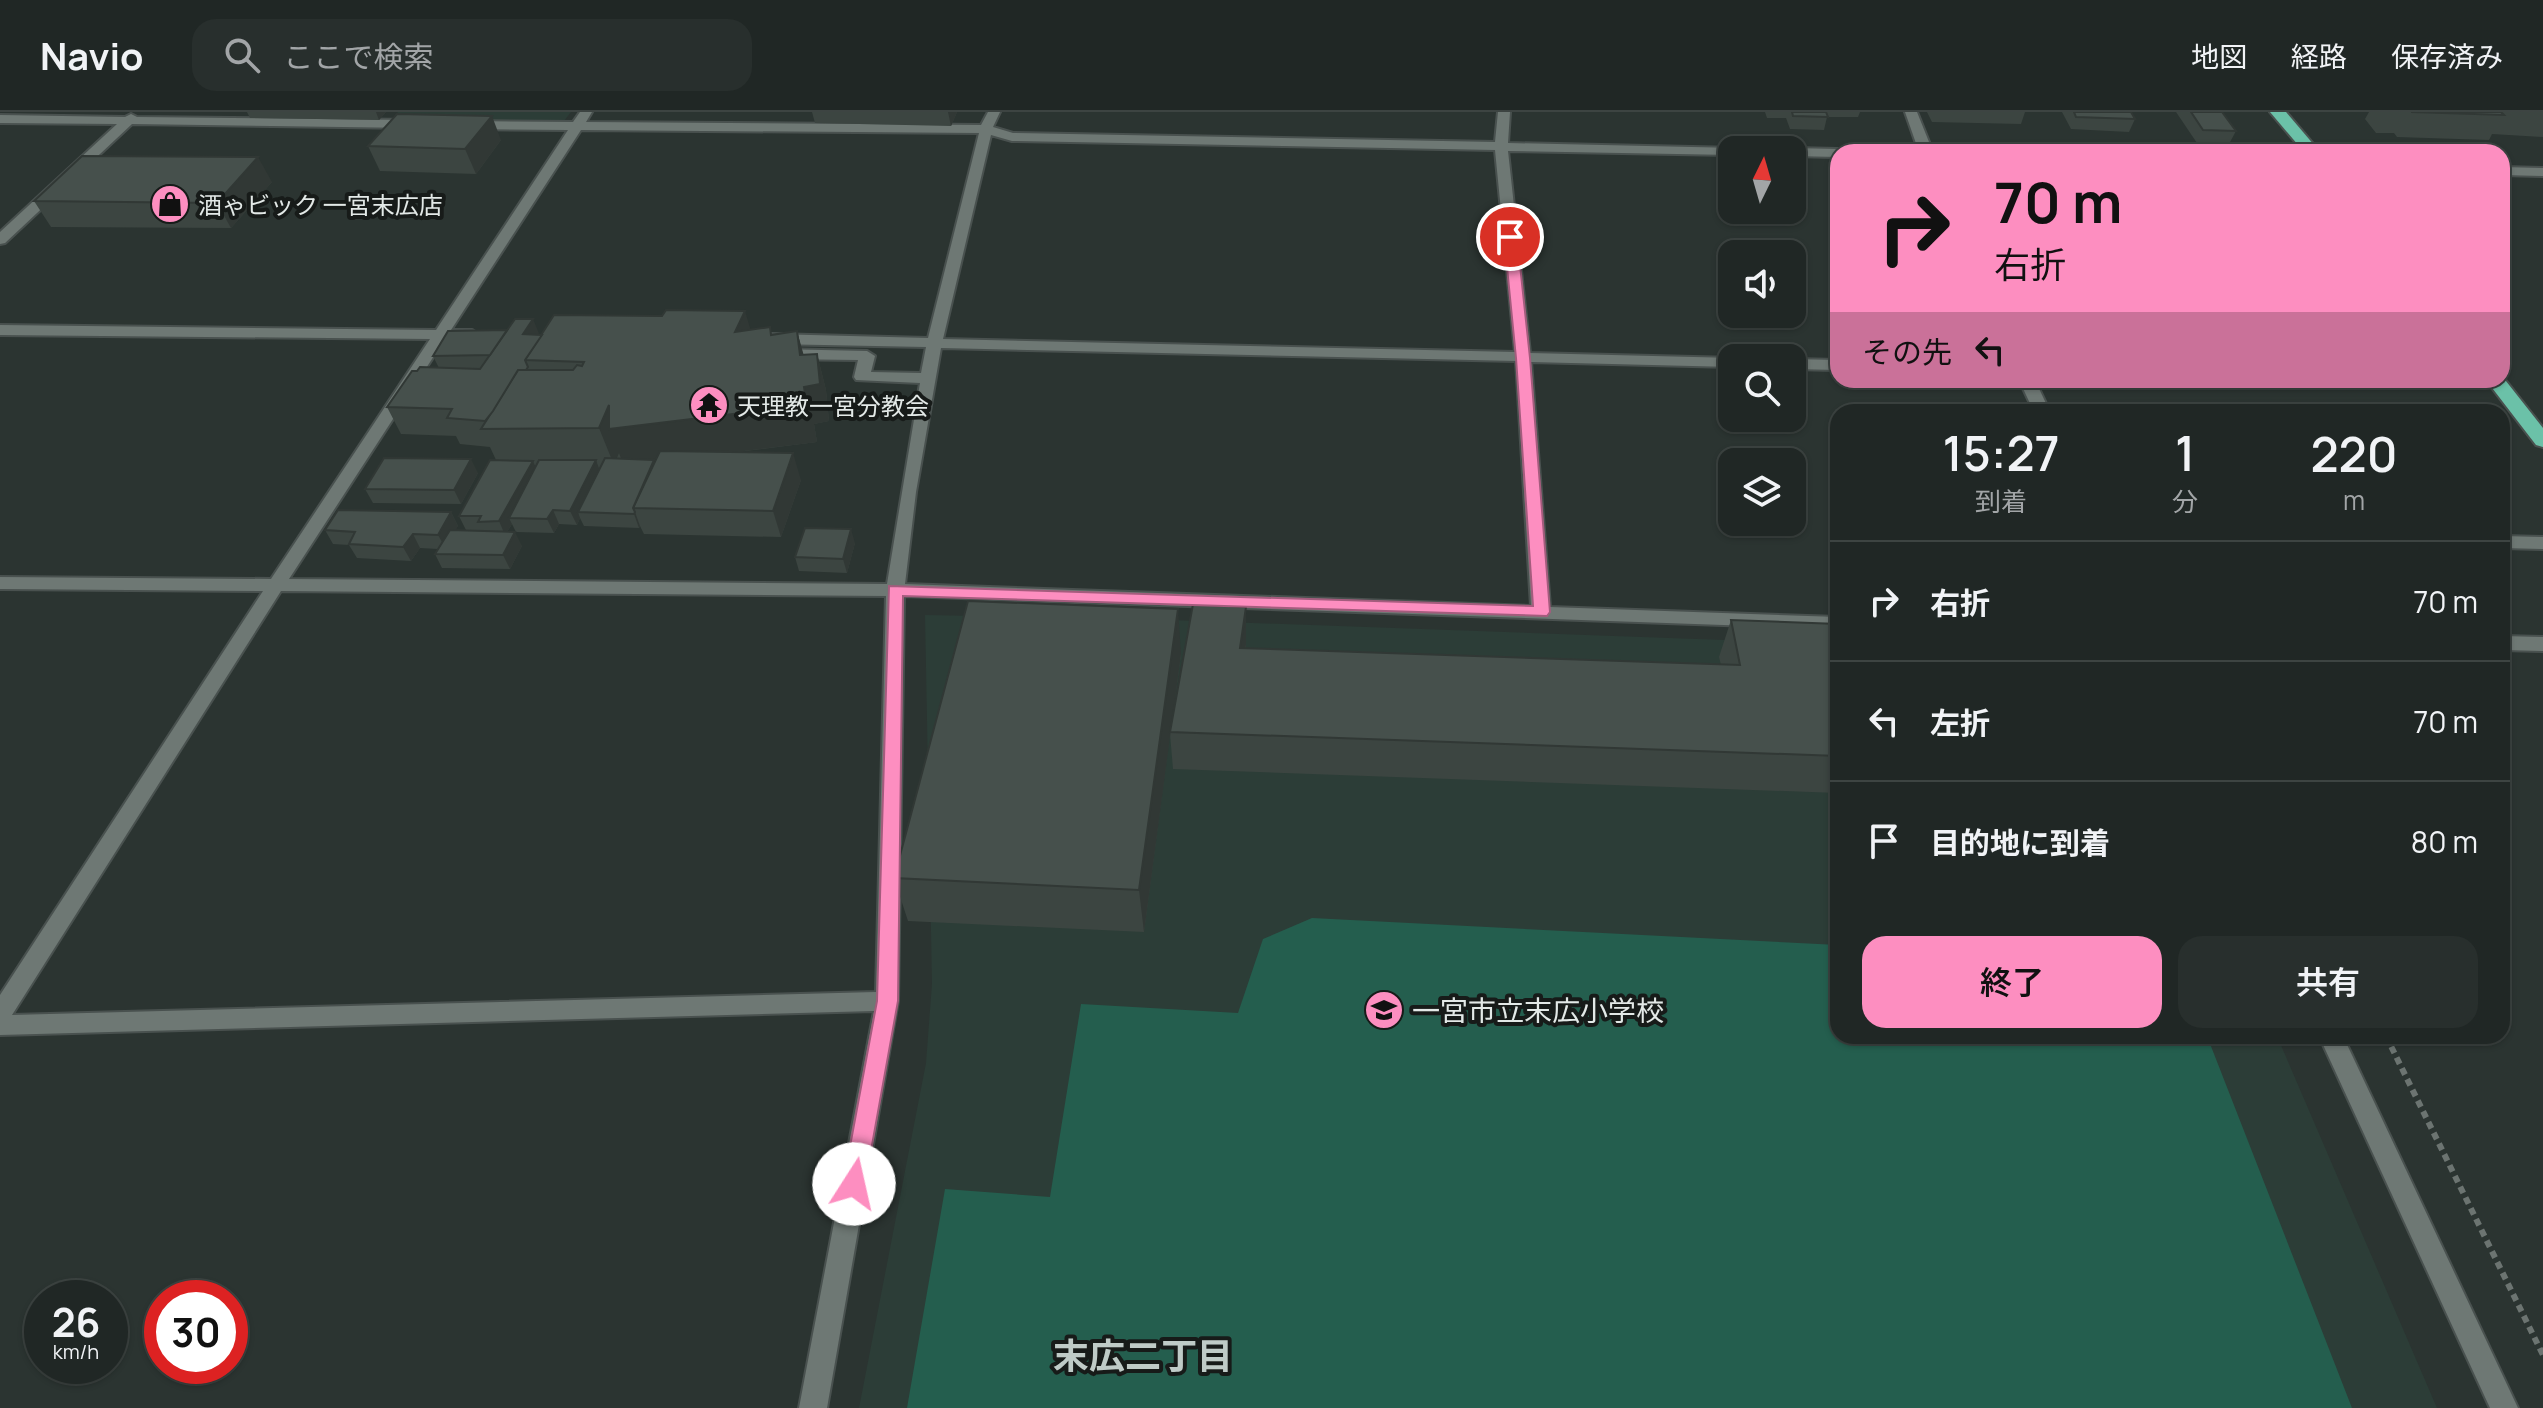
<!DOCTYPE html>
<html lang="ja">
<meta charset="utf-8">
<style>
:root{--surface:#202725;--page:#282f2d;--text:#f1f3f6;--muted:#a2a5a7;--line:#3d4442;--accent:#fd8ec0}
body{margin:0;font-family:Manrope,"Noto Sans JP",sans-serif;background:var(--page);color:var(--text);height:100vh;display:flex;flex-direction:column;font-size:30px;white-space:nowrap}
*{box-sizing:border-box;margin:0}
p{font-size:26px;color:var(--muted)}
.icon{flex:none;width:44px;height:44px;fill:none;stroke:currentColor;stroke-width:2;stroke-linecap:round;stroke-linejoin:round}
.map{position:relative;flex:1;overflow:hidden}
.side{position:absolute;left:1830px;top:292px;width:680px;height:640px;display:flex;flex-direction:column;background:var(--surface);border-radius:24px;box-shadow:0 2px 6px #0004,0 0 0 2px var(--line)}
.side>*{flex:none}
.top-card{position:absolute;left:1830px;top:32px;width:680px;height:244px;border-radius:24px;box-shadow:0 2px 6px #0004,0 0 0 2px var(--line);background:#fd8ec0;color:#111;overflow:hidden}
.needle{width:52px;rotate:5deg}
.buttons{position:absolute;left:1718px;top:24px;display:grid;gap:16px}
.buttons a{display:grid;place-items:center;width:88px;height:88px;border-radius:16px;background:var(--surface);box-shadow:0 2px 6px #0004,0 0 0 2px var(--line);font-size:40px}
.speed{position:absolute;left:24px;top:1168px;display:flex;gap:16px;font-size:40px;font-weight:700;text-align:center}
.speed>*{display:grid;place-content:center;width:104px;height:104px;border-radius:50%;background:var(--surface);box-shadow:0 2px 6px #0004,0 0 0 2px var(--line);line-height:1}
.speed small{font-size:20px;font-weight:400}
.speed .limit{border:12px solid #d22;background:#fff;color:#111}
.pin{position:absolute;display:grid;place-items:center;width:68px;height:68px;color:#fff;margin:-34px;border:4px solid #fff;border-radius:50%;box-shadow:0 2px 8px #0007}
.me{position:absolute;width:88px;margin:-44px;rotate:10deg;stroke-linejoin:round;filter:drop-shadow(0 0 6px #0008)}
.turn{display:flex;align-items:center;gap:28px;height:168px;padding:0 32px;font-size:36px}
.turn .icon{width:104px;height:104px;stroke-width:2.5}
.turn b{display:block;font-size:56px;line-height:68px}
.then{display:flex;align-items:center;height:76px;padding:0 32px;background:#0003;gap:16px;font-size:30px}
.eta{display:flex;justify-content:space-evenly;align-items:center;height:136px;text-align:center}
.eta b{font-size:48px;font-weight:600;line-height:56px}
.action{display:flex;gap:16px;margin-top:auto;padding:16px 32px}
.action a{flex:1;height:92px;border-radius:24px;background:var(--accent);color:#111;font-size:32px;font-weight:600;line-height:92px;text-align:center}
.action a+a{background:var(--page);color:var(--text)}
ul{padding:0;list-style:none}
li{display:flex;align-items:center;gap:24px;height:120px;padding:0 32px;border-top:2px solid var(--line)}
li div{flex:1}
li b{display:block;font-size:30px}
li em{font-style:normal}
header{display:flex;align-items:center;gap:48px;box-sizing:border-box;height:112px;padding:0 40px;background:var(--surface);border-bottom:2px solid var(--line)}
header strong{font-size:38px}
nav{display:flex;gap:44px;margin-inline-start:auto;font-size:28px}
.search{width:560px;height:72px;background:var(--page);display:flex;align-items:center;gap:20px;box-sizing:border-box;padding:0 28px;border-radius:24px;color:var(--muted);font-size:30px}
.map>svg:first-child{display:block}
</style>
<header>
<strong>Navio</strong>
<div class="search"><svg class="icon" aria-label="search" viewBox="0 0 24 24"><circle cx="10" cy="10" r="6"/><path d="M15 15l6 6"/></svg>ここで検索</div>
<nav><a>地図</a><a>経路</a><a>保存済み</a></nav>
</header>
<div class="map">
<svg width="2543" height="1296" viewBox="0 0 2543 1296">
<rect width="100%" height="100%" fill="#2b3431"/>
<g fill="#2c3d37">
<path d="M398 0H571L564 9 391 8Z"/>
<path d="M925 503 1143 507 1838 532V924H2277L2437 1296H859L926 951 932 872Z"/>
</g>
<path fill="#245e4e" d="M1312 806 1838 833V924H2207L2352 1296H907L945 1077 1050 1085 1081 892 1238 901 1263 827Z"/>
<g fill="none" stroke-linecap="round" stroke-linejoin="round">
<g stroke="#49514f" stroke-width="4">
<g id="minor">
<path d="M580 0H592L586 10 981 13 988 0H1000L993 15 1013 21 1495 30 1498 0H1510L1508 31 1737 36 1732 38V43L1508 39 1530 241 1735 246H1732V255L1531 250 1550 495 1838 505V517L904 484 898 889 827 1296H799L874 899 0 923V883L263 479 0 477V465L271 467 430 227 0 223V213L436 218 568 18 468 17 462 13 468 9 573 10ZM581 18 979 21 928 226 772 222 764 227 772 232 926 235 921 261 871 260 875 244 867 239 777 237 769 242 777 247 858 248 854 265 856 268 920 271 887 472 289 467 445 227 472 228 480 223 472 218H451ZM991 23 1012 29 1495 38 1515 240 943 227ZM941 236 1516 249 1531 494 905 472 916 380ZM281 479 886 484 876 880 12 903Z"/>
<path d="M1905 0H1917L1933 40H1919Z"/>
<path d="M131 2 137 5 412 8 418 12 412 16 132 12 5 131 0 132V120L117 12 0 11V3L125 5Z"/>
<path d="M1792 36 1838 37 1844 40H1838V45L1792 44V38H1787Z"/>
<path d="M2502 55 2543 56V64L2502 63Z"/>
<path d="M1792 247 1838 248V258L1792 257Z"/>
<path d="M2019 268H2035L2050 300H2034Z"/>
<path d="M2502 424 2543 425V437L2502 436Z"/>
<path d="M2502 524 2543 525V539L2502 538Z"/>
<path d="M2319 924H2343L2518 1296H2490Z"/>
</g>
</g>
<g stroke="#49514f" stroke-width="4">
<g id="highway">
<path d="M2270 0H2286L2320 40H2304Z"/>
<path d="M2502 264 2543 316V335L2536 333 2486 268H2502Z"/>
</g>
</g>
<path stroke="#6c7471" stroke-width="6" stroke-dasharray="7 5" stroke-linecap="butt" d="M2386 924 2543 1243"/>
<use href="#minor" fill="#6e7874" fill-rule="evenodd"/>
<use href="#highway" fill="#6bc1a8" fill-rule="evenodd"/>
</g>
<g fill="#3c4541">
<path d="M247 0H386L379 8 250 6Z"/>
<path d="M812 0H957L951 14 815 11Z"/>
<path d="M1765 0H1860L1858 5H1827L1824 18 1790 17 1786 6H1767Z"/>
<path d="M1927 0H2025L2021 12 1932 10Z"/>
<path d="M2062 0H2131L2135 7 2129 20 2071 17Z"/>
<path d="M2176 0H2222L2236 19 2229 32 2197 31Z"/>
<path d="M2369 0H2543V25L2492 22 2489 28 2397 25 2394 21H2376L2365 7Z"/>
<path d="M501 28 476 62 380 59 368 34Z"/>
<path d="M272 70 231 116 51 115 34 89Z"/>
<path d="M751 218 772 223 797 219 803 243 817 242 826 278 829 309 814 312 817 330 737 340 801 368 781 425 644 422 640 414 639 416 584 414 580 406 577 413 559 412 554 421 516 420 512 412 507 420 522 434 510 457 442 456 435 442 438 437 420 436 411 449 357 446 349 433 333 432 325 418 451 400 458 414 455 418 483 419 482 418H466L459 404 496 348 490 335 460 332 456 324 401 322 387 295 439 256 433 244 539 223Z"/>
<path d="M478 361 461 392 373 391 365 377Z"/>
<path d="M855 431 847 461 799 459 795 445Z"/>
<path d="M1246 495V536L1721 553 1719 545 1731 508 1838 512V681L1173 657 1170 622 1144 820 908 809 894 766 1181 542 1172 610Z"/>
</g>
<g fill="#313835">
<path d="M376 0H386L379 8Z"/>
<path d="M948 0H957L951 14Z"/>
<path d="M492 4 501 28 476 62 465 37Z"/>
<path d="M258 45 272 70 231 116 217 91Z"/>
<path d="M745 199 756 236 735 220Z"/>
<path d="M533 207 543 231 523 222Z"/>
<path d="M797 219 807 255 817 242 826 278 829 309 814 312 817 330 624 354 619 341 614 353 599 316 609 293 800 243Z"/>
<path d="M793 341 801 368 781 425 773 399Z"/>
<path d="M471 347 478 361 461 392 454 378Z"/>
<path d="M596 348 601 362 578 400 580 406 577 413 570 399Z"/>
<path d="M533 349 539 363 509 406 512 412 505 423 499 409Z"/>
<path d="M553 398 559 412 554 421 547 407Z"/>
<path d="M451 400 458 414 446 437 438 423Z"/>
<path d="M635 400 640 414 639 416 634 402Z"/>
<path d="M851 417 855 431 847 461 843 447Z"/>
<path d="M515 420 522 434 510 457 503 443Z"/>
<path d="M413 422 420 436 411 449 403 435Z"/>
<path d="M1246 495V532L1241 573 1240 536Z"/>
<path d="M1178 497 1181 542 1144 820 1139 778Z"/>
</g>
<g fill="#46504c" stroke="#313835" stroke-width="2">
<path d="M1792 0H1826L1828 5 1793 4Z"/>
<path d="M2074 0H2131L2135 7 2076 5Z"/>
<path d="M2191 0H2222L2236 19 2203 18Z"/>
<path d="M2411 0H2501L2504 3Z"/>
<path d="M397 2 492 4 465 37 368 34Z"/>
<path d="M82 44 258 45 217 91 34 89Z"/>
<path d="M666 198 745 199 735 220 770 215 771 223 797 219 800 243 817 242 820 272 804 275 807 293 609 317V293L599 316 481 317 518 258H573L577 253 582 254 584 250 525 248 554 203 662 204Z"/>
<path d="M515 207H533L523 222 542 223 525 248 528 255 526 258H518L493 299 485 309 447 306 452 297 387 295 412 259H417L420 255 480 257Z"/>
<path d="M507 218 490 243 433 244 448 219Z"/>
<path d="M660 339 793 341 773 399 633 396Z"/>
<path d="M384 346 471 347 454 378 365 377Z"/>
<path d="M605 346 654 348 633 396 635 400 634 402 578 400Z"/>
<path d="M490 348 533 349 499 409 478 410 481 404H459Z"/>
<path d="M539 348H596L570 399 553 398 547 407 509 406Z"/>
<path d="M338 398 451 400 438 423 413 422 403 435 349 432 355 420 325 418Z"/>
<path d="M805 416 851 417 843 447 795 445Z"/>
<path d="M450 418 515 420 503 443 435 442Z"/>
<path d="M968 489 1178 497 1139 778 894 766Z"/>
<path d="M1193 492 1246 495 1240 536 1740 553 1731 508 1838 512V644L1170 620Z"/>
</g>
<path fill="#fd8ec0" stroke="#a45c7d" stroke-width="2" d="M1510 121 1517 125 1530 246 1550 500 1547 504 903 484 898 889 865 1072 862 1079 854 1082 846 1079 843 1072 877 889 889 474 1533 494 1516 246 1504 125Z"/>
<defs>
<g id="shop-disc" transform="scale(2)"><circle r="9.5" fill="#fd8ec0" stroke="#171b19"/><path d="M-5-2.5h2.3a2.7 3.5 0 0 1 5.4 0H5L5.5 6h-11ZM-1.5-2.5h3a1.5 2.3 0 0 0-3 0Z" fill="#111"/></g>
<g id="temple-disc" transform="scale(2)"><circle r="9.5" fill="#fd8ec0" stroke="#171b19"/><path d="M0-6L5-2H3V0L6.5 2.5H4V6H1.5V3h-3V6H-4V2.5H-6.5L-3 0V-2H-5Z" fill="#111"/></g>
<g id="school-disc" transform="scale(2)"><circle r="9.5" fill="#fd8ec0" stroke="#171b19"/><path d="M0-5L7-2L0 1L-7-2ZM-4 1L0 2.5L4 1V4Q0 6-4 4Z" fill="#111"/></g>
</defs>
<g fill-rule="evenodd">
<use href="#shop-disc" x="170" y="92"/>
<use href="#temple-disc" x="709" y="293"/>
<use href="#school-disc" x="1384" y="898"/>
</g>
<g text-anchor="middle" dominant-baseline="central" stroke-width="8" stroke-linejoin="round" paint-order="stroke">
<g font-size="24" fill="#e3e9e7" stroke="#171b19" text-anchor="start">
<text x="198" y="92">酒ゃビック 一宮末広店</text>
<text x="737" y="293">天理教一宮分教会</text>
</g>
<g font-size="28" fill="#e3e9e7" stroke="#171b19" text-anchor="start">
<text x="1412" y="898">一宮市立末広小学校</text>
</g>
<g font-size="36" font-weight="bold" fill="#bfcbc7" stroke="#171b19">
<text x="1143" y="1243">末広二丁目</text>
</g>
</g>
</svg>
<div class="buttons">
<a><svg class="needle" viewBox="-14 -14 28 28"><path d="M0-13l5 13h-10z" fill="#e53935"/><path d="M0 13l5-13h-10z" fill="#a2a5a7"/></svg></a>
<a><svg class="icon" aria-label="sound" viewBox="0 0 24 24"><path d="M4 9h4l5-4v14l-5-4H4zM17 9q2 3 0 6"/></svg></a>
<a><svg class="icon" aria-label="search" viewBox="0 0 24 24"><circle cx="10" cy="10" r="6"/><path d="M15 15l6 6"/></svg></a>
<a><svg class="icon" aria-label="layers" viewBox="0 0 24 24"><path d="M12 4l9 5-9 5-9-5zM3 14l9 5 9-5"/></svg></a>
</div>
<div class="speed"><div>26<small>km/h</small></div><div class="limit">30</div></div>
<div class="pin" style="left:1510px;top:125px;background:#d93025"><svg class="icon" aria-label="arrive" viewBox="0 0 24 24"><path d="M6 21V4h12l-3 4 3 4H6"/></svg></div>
<svg class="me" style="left:854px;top:1072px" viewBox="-20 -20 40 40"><circle r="19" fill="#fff"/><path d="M0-13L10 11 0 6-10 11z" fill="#fd8ec0"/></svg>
<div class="top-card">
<div class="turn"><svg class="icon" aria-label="right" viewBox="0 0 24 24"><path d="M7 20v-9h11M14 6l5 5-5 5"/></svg><div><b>70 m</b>右折</div></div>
<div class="then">その先<svg class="icon" aria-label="left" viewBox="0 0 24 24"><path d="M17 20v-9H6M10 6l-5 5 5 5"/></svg></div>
</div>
<section class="side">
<div class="eta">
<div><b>15:27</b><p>到着</p></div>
<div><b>1</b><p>分</p></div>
<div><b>220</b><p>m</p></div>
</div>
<ul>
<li><svg class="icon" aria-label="right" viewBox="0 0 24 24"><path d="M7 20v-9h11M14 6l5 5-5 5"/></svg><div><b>右折</b></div><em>70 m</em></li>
<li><svg class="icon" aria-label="left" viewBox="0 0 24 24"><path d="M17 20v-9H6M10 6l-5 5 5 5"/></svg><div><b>左折</b></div><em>70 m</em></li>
<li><svg class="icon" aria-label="arrive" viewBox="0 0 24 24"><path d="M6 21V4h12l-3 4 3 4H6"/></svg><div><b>目的地に到着</b></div><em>80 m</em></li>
</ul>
<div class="action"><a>終了</a><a>共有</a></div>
</section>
</div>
